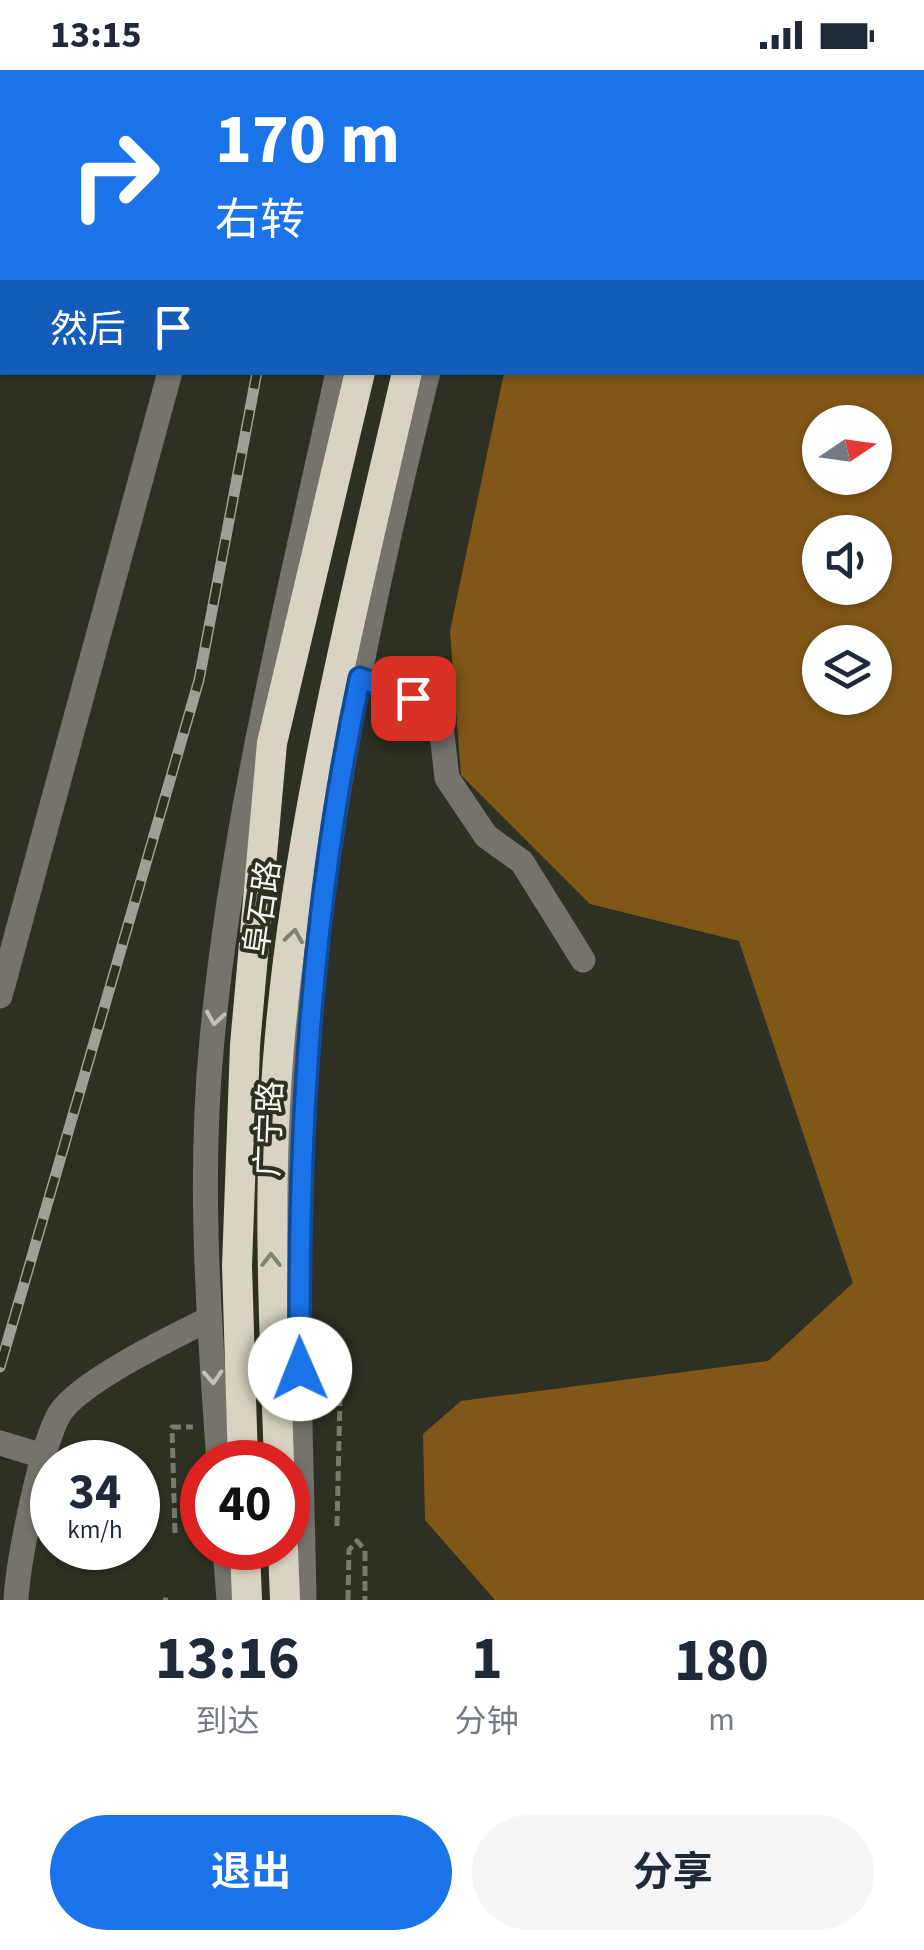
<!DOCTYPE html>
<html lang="zh">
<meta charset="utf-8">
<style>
:root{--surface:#fff;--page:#f6f6f7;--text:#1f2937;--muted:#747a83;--accent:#1a73e8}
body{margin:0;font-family:"Source Sans 3","Noto Sans SC",sans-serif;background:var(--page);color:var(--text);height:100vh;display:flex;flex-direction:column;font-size:38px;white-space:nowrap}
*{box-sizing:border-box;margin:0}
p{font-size:32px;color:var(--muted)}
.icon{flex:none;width:55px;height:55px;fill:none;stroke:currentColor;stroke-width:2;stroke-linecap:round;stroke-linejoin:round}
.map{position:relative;height:1530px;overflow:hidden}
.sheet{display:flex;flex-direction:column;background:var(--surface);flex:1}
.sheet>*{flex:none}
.top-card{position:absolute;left:0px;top:0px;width:925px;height:305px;box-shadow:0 2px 8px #0004;background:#1a73e8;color:#fff;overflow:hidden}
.needle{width:65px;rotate:77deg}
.buttons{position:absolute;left:802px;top:335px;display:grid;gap:20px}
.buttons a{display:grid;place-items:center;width:90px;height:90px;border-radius:50%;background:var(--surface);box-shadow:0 2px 8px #0004;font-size:50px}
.speed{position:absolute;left:30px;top:1370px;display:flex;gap:20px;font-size:50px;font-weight:700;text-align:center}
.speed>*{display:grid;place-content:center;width:130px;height:130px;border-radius:50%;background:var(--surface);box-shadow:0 2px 8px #0004;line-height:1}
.speed small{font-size:25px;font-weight:400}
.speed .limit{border:15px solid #d22;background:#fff;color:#111}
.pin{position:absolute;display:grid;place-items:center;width:85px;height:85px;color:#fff;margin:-42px;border-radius:20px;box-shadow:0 5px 15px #0006}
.me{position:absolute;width:110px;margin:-55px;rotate:359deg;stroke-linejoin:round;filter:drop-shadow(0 0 8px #0008)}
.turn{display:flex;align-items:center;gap:35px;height:210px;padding:0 50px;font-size:45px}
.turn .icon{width:130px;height:130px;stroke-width:2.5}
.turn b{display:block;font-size:70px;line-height:85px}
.then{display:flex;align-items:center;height:95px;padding:0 50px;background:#0003;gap:20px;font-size:38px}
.eta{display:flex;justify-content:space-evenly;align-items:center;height:170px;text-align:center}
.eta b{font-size:60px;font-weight:700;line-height:70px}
.cta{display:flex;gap:20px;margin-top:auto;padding:20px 50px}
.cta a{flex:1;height:115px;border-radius:60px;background:var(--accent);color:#fff;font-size:40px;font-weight:700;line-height:115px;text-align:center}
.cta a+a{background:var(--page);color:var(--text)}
.status{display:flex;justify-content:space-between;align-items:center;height:70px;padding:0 50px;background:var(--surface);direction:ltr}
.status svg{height:28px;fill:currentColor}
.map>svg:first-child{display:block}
</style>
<div class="status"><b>13:15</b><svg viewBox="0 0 49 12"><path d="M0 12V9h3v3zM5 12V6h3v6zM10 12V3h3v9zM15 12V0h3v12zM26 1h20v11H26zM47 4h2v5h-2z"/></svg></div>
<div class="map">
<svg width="924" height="1530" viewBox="0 0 924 1530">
<rect width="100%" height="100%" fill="#2d3022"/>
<path fill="#815717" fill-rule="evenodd" d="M566 0H924V1530H495L425 1450 423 1364 461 1331 768 1291 853 1213 739 871 590 834 461 705 450 561 504 303 922 302V2ZM820 352H875V408H820ZM820 462H875V518H820ZM820 572H875V628H820Z"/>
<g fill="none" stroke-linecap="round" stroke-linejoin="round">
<g stroke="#777a6d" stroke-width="5" stroke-dasharray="10 5" stroke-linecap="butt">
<path d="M325 1325 340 1326 337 1457"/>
<path d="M199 1410 201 1449"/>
<path d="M175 1463 172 1357H193"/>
<path d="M163 1530H168"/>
<path d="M348 1530 349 1480 357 1471 365 1480V1530"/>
</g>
<g stroke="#75736c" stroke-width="25">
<path d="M113 0 117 2"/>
<path d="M34 2 36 0"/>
<path d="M404 2V0"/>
<path d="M504 2 505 0"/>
<path d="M0 35 2 33"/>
<path d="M361 608 439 638 447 708 486 766 522 792 583 890"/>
<path d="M0 926 170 302"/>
<path d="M0 1373 46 1387"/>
<path d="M219 1392C209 1252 198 1111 212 970 233 745 290 523 338 302"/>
<path d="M225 1478 229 1530"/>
<path d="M16 1530C18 1492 41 1374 60 1343 81 1311 173 1267 209 1249"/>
<path d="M304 1530C301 1349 291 1167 305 986 324 755 372 526 428 302"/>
</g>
<g stroke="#d8d3c2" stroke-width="30">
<path d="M432 2V0"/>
<path d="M475 2V0"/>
<path d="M243 1392 237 1196 245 975 272 673 360 302"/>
<path d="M279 1392C274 1254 267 1116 279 977 298 749 356 525 407 302"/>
<path d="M245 1478 247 1530"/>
<path d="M283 1478 285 1530"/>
</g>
<g stroke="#9ea095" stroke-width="11">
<g id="rail">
<path d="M322 2V0"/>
<path d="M0 1297 199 610 257 302"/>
</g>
</g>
<use href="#rail" stroke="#2d3022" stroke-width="8" stroke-dasharray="22" stroke-linecap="butt"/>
</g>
<defs><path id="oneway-chevron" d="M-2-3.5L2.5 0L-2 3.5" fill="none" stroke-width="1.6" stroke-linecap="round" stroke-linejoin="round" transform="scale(2.5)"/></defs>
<g stroke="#828272">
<use href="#oneway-chevron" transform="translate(294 866) rotate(-82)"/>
<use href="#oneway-chevron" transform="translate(271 1190) rotate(-90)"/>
</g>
<g stroke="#c1c2b9">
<use href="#oneway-chevron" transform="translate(215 948) rotate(99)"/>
<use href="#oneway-chevron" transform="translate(213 1307) rotate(86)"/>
</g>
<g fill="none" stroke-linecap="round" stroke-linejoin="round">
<g stroke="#114b97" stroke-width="25">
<path id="route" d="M300 1299C297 1068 311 835 360 608L413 628"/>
</g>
<use href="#route" stroke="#1a73e8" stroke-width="18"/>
</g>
<g text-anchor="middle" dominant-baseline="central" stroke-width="8" stroke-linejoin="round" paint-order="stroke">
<g font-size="32" fill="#f4f6ed" stroke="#2d3022">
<text transform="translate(263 838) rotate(-82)">阜石路</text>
<text transform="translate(270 1059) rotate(-88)">广宁路</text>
</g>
</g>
</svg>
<div class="buttons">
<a><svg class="needle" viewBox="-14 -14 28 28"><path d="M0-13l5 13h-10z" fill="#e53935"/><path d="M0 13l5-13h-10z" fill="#747a83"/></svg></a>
<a><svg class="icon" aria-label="sound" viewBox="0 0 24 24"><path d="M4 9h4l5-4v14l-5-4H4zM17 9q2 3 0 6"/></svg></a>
<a><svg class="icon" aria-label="layers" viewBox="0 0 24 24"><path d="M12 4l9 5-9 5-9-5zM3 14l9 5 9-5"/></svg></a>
</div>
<div class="speed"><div>34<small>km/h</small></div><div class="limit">40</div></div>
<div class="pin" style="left:413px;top:628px;background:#d93025"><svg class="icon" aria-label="arrive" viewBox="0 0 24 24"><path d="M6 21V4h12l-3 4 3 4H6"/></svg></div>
<svg class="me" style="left:300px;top:1299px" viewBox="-20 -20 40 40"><circle r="19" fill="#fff"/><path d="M0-13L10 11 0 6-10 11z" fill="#1a73e8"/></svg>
<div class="top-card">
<div class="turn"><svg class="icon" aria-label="right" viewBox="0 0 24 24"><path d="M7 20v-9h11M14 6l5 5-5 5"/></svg><div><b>170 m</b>右转</div></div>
<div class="then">然后<svg class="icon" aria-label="arrive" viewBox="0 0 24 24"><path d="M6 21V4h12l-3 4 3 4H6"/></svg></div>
</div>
</div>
<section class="sheet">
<div class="eta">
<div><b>13:16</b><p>到达</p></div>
<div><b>1</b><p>分钟</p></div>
<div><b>180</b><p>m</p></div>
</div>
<div class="cta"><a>退出</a><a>分享</a></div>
</section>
